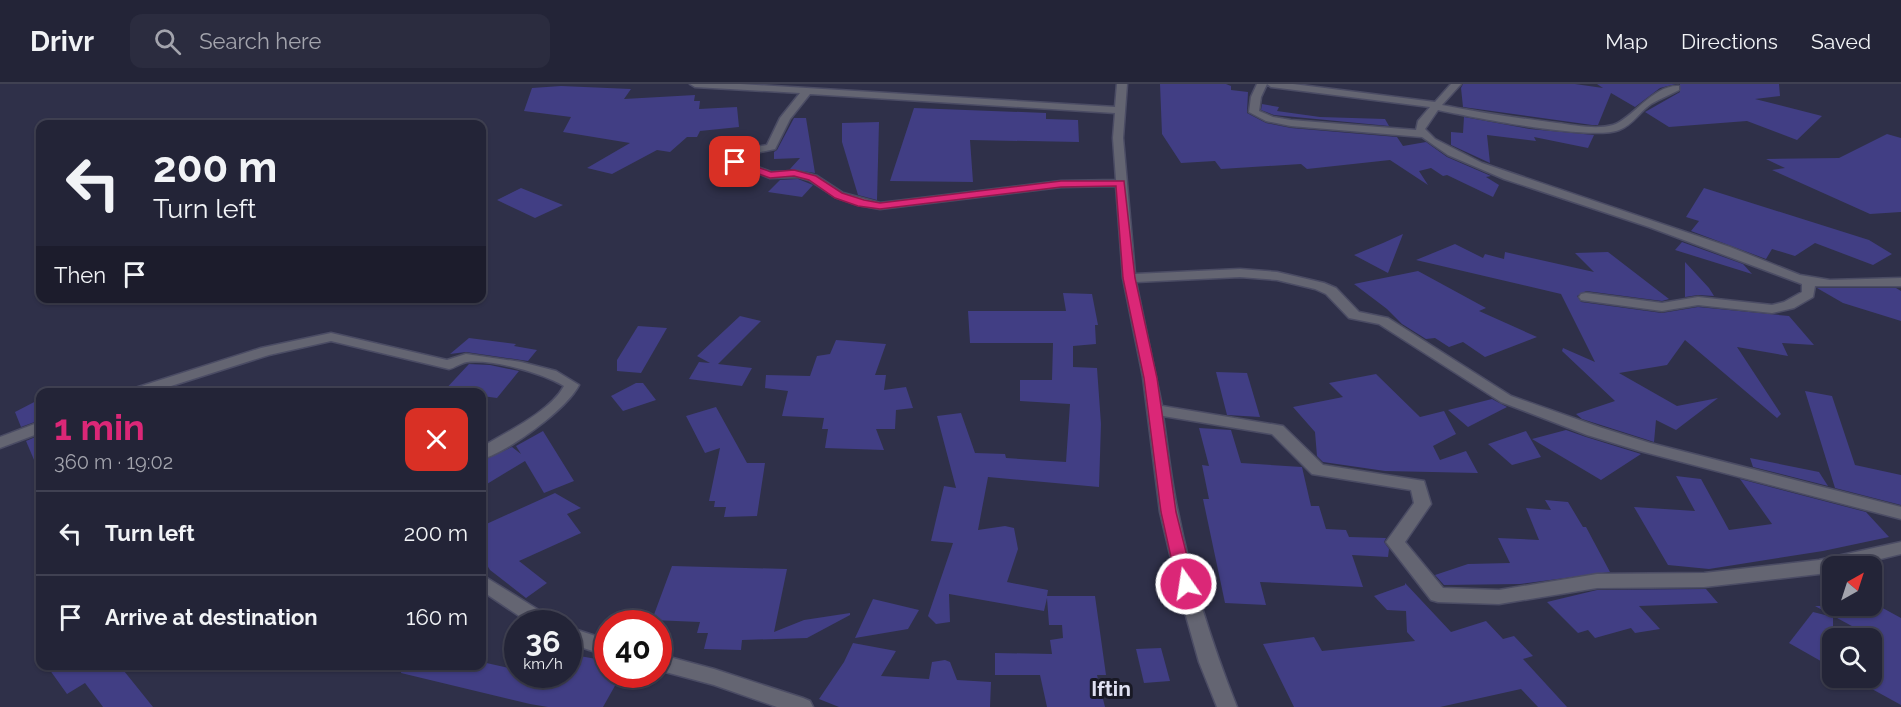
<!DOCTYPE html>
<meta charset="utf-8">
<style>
:root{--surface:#232437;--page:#2b2c3f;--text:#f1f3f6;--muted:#a3a4ad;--line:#404152;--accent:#db2777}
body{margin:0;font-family:Raleway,sans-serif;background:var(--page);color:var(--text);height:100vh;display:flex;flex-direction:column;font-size:22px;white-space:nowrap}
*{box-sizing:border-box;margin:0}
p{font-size:20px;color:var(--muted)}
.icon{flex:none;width:33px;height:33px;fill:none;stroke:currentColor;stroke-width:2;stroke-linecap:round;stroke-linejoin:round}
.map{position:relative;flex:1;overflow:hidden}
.drawer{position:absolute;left:36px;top:304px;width:450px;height:282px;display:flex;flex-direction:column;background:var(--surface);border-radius:12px;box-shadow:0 2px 4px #0004,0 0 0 2px var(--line)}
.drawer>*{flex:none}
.guide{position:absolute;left:36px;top:36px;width:450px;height:183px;border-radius:12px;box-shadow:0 2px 4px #0004,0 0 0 2px var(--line);background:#232437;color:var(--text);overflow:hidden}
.needle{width:39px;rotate:39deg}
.fabs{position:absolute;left:1822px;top:472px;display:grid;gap:12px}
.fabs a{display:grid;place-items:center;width:60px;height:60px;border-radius:12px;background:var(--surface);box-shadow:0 2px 4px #0004,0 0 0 2px var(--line);font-size:30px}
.speed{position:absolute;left:504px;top:526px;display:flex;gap:12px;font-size:30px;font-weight:700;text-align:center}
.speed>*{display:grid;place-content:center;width:78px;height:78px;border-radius:50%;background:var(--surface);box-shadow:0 2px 4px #0004,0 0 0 2px var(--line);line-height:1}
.speed small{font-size:15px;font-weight:400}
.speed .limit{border:9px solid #d22;background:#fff;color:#111}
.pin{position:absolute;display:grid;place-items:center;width:51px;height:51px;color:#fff;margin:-26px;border-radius:12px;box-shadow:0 3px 9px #0006}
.me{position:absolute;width:66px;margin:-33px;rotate:347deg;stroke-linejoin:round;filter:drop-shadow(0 0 4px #0008)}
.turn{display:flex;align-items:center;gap:21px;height:126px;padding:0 18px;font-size:27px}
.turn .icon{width:78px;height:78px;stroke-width:2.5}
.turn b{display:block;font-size:42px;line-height:51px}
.then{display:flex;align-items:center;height:57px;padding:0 18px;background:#0003;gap:12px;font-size:22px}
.round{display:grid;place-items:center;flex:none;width:63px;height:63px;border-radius:12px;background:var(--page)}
.head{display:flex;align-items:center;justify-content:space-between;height:102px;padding:0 18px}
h1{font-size:36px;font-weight:700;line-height:45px;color:var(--accent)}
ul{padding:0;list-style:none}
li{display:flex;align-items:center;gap:18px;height:84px;padding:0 18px;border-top:2px solid var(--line)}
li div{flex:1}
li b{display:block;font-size:22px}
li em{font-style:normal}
header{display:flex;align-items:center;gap:36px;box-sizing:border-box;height:84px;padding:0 30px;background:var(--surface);border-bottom:2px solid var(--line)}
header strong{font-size:28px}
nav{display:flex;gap:33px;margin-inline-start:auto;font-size:21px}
.search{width:420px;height:54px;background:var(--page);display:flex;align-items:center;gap:15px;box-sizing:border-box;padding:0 21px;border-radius:12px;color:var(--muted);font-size:22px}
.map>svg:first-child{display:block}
</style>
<header>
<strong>Drivr</strong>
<div class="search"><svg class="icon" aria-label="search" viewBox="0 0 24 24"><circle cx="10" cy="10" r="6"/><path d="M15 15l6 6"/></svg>Search here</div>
<nav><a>Map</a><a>Directions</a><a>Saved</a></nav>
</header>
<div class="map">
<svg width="1901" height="623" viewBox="0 0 1901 623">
<rect width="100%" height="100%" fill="#2f3049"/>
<g fill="#413e84">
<path d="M1160 0H1226L1231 2V6L1248 8 1247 29 1266 39 1291 44 1397 53 1403 62 1426 58 1447 73 1491 92 1486 93 1499 101 1493 113 1447 91 1443 92 1431 84 1419 87 1428 101 1390 76 1307 85 1301 80 1221 85 1215 77 1181 79 1162 50Z"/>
<path d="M1463 0H1575L1603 4 1597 0H1676L1660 4 1635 23 1611 9 1598 41H1592L1463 23 1461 4Z"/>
<path d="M1680 0H1779L1780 12 1755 15 1822 32 1797 56 1747 37 1669 43 1645 28 1680 8Z"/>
<path d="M561 2 631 5 624 15 695 11 694 17H700L699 25 737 23 739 43 700 47 697 53H687L670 68 657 66 612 90 587 84 630 59 563 48 571 33 524 27 532 4Z"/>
<path d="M1262 20 1279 23 1277 27 1320 33 1385 35 1389 42 1274 31 1261 26Z"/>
<path d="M914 24 1046 29V35L1078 36 1079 58 970 56 973 98 890 97Z"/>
<path d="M1464 33 1530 45 1594 51 1588 64 1534 53 1536 57 1487 51 1490 79 1451 61V48L1463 49Z"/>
<path d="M794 34H806L815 89 790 85 800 74 774 75V68L777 66Z"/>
<path d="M879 38 877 116 858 111 842 58V39Z"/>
<path d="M1887 50 1901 54V128L1870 130 1772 86 1785 84 1766 75 1839 74Z"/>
<path d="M798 95 813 101 802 113 768 108 780 96Z"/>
<path d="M521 104 563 121 535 134 497 116Z"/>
<path d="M1704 104 1869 156 1892 170 1873 181 1815 159 1795 172 1772 165 1766 175 1691 147 1699 137 1686 133Z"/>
<path d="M1403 150 1388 189 1354 171 1383 159Z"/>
<path d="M1682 158 1743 180 1752 190 1675 166Z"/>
<path d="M1455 160 1483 174 1485 170 1504 175 1505 168 1594 188 1575 169 1608 168 1669 215 1662 217 1586 207 1577 212 1581 218 1662 229 1698 223 1789 232 1814 261 1782 259 1788 272 1737 263 1781 330 1777 334 1685 256 1667 281 1619 289 1677 322 1718 314 1676 346 1656 336 1654 358 1651 357 1582 335 1576 330 1615 317 1562 267 1563 264 1595 278 1561 210 1416 176Z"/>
<path d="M1685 178 1709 204 1714 212 1698 211 1685 213Z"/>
<path d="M1418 187 1486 224 1479 227 1537 253 1485 273 1463 258 1449 263 1435 254 1426 255 1402 240 1387 225 1354 200Z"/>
<path d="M1817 204H1896L1901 207V237L1843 219Z"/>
<path d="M1063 209 1092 210 1098 241H1095L1096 260 1073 262V283L1097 284 1101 340 1099 403 988 393 978 446 1005 442 1014 444 1018 465 1007 498 1048 506 1047 512H1095L1106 591H1097L1105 623H1047L1040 591H995V569L1052 570 1050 556 1063 554 1062 541H1049L1047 514 1044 527 949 510 950 538 936 540 928 532 953 459 931 457 944 402 956 404 937 332 961 329 975 369 1005 370 1006 374 1066 378 1070 320 1020 317V296H1052L1053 259H970L968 227H1066Z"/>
<path d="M740 232 761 237 718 280 752 284 742 302 689 295 699 278 710 279 697 272Z"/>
<path d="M638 242 667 244 641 289 617 287V276Z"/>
<path d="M469 254 516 260 514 262 537 266 528 277 466 268 450 270Z"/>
<path d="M836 256 886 260 875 291H886L884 306 906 303 913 324 896 326 895 345H876L884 366 825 364 828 345H822L824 334 782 332 788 307 765 304 766 291 810 292 817 272 830 270Z"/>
<path d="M469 280 490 281 519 287 497 314 482 312V309H442Z"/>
<path d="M1216 288 1247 289 1260 333 1227 331Z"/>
<path d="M1376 290 1420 333 1444 327 1456 350 1433 362 1440 376 1466 367 1478 389 1385 387 1323 378 1317 372 1315 348 1293 323 1343 313 1329 299Z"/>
<path d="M636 299H643L656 316 623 327 611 312Z"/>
<path d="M1805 307 1832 312 1855 381 1901 391V421L1835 404Z"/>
<path d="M40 315V336L21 343 15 328Z"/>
<path d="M1492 315 1507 323 1468 343 1448 326Z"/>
<path d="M716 323 747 379H765L757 432 724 433 726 423H714L715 417H709L720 364 705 369 686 332Z"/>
<path d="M1199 344 1231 346 1241 379 1302 383 1311 422H1319L1326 445 1346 446 1349 453 1386 454 1384 458 1389 465 1388 473 1352 471 1363 503 1260 498 1266 521 1225 519 1203 415H1209L1202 381 1209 382Z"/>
<path d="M1566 346 1586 353 1641 370 1601 396 1532 355Z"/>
<path d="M543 347 574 397 544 409 525 377 482 403V377L512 363 521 370 516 362Z"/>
<path d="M1526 347 1541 373 1512 381 1488 360Z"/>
<path d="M40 351V390L26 357Z"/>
<path d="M1750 374 1819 388 1828 402 1753 383Z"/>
<path d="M1676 392 1701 395 1729 446 1772 440 1740 395 1866 428 1889 453 1823 467 1709 485 1668 481 1634 423 1695 427Z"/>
<path d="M555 409 581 424 567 430 581 449 519 477 547 499 526 514 490 486 482 473V442Z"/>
<path d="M1545 416 1568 418 1583 443H1586L1610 488 1520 500 1444 501 1435 491 1468 480 1510 479 1498 454 1539 456 1526 424 1551 426Z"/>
<path d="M672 482 787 485 774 548 804 536 850 529V531L807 554 742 556 741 566 704 565 708 549H697L700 538 652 536Z"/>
<path d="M1405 499 1451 548 1486 537 1503 555 1514 552 1533 572 1523 575 1567 623H1538L1521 605 1440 623H1294L1263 560 1314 553 1322 567 1415 557 1407 548 1406 527 1387 526 1374 512 1405 501Z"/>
<path d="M1706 505 1718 519 1639 522 1660 545 1635 549 1631 544 1595 554 1588 546 1578 549 1547 518 1597 506Z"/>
<path d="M873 515 919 526 908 545 855 554Z"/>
<path d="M1815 522H1879L1901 534V621L1872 605V553Z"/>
<path d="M1813 528 1833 533V584L1789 559Z"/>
<path d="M853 559 896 567 881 592 929 595 932 578 945 576 950 578 957 596 991 598 990 623H839L819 615 844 578Z"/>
<path d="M1161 564 1170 597 1144 599 1136 565Z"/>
<path d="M568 570 608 577V591H621L603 623H548L530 620 401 589 402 582H482V578L518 586V591H538L557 595 560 591H568Z"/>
<path d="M47 582H120L153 623H103L85 599 67 610Z"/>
</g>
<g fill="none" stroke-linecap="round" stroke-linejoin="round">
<g stroke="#4b4c64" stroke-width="3">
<g id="minor">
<path d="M690 0H741L1115 23 1117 0H1127L1123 54 1135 190 1240 185 1277 188 1324 199 1336 204 1359 228 1388 234 1511 312 1599 343 1650 359 1901 423V435L1640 367 1587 351 1501 318 1379 240 1349 234 1326 210 1315 205 1277 196 1240 193 1136 198 1162 322 1283 342 1323 381 1424 397 1431 420 1405 458 1443 504 1499 506 1597 490 1704 489 1819 476 1901 458V470L1848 483H1833V486L1819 490 1704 503 1597 504 1499 520 1438 518 1431 516 1386 458 1414 419 1411 406 1312 390 1272 350 1163 332C1168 364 1171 397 1178 428 1191 495 1212 560 1237 623H1217L1199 578 1177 500 1160 428 1143 293 1123 194 1116 102 1061 103 880 125 858 121 835 113 809 96 798 93 770 94 730 78 738 67 767 61 780 34 800 9 695 3ZM810 10 1115 29 1113 54 1116 96 1061 97 880 119 843 109 817 92 798 87 771 88 742 77 746 71 775 65 790 35Z"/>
<path d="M1257 0H1293L1435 18 1451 0H1461L1442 21C1480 29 1519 34 1557 39 1574 41 1596 46 1613 41 1632 35 1654 0 1679 2V6C1670 11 1659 15 1651 20 1639 28 1633 41 1619 46 1592 57 1471 33 1438 26L1425 45 1435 55 1482 79 1730 163 1800 191 1830 196 1901 194V202H1815L1813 213 1794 224 1772 229 1698 221 1662 227 1581 216 1579 213 1581 210 1586 209 1662 219 1698 213 1772 221 1784 218 1802 208V200L1649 143 1504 95 1448 71 1422 53 1291 42 1266 37 1249 28 1251 13ZM1267 0 1271 3 1430 23 1418 37 1416 46 1291 36 1273 33 1259 27 1261 13Z"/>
<path d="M331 249 447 276 466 270 521 278 556 287 579 301C567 325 508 368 482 375V363C506 348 550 328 564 302 542 289 493 275 467 278 460 279 455 284 449 285L331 257 269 271 149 309H127L129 306 261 264Z"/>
<path d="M40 338V349L0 364V353Z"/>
<path d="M482 491 553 535 556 540H531L482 507Z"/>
<path d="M568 543 608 556V572L568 559Z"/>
<path d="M658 570 714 585 803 614 810 617 813 623H777L714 601 658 586Z"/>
</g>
</g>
<use href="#minor" fill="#646572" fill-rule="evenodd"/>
</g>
<path fill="#db2777" stroke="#8e194d" stroke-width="1.5" d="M735 75 771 88 794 86 816 92 842 109 864 116 880 119 1061 97H1124L1135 194 1157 294 1176 428 1194 500 1192 505 1186 506 1180 505 1177 500 1161 428 1144 294 1123 194 1116 102 1061 103 880 125 858 122 835 114 809 96 794 92 770 94 731 80 730 78Z"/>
<g text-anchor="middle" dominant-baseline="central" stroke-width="6" stroke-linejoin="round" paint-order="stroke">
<g font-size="21" font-weight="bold" fill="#dfe0f1" stroke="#191925">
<text x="1111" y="604">Iftin</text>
</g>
</g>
</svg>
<div class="fabs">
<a><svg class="needle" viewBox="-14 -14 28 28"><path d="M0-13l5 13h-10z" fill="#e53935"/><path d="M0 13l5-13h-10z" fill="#a3a4ad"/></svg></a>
<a><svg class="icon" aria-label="search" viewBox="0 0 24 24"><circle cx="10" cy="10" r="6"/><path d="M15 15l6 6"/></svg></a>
</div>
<div class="speed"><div>36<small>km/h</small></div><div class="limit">40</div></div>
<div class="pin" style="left:735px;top:78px;background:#d93025"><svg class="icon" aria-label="arrive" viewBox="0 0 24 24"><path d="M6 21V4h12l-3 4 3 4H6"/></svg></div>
<svg class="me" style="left:1186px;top:500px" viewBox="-20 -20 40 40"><circle r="17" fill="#db2777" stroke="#fff" stroke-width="3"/><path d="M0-11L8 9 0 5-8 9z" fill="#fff"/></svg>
<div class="guide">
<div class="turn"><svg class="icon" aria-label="left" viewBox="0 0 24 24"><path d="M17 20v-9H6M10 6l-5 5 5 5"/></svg><div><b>200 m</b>Turn left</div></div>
<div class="then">Then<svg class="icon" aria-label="arrive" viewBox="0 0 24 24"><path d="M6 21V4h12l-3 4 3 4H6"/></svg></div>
</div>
<section class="drawer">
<div class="head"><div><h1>1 min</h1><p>360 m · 19:02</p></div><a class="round" style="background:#d93025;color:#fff"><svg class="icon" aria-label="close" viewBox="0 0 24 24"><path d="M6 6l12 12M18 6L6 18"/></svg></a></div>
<ul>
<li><svg class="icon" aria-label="left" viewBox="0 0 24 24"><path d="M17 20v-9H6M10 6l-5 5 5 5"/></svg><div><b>Turn left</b></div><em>200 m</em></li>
<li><svg class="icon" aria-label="arrive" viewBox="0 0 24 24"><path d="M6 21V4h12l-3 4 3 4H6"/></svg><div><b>Arrive at destination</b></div><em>160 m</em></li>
</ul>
</section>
</div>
